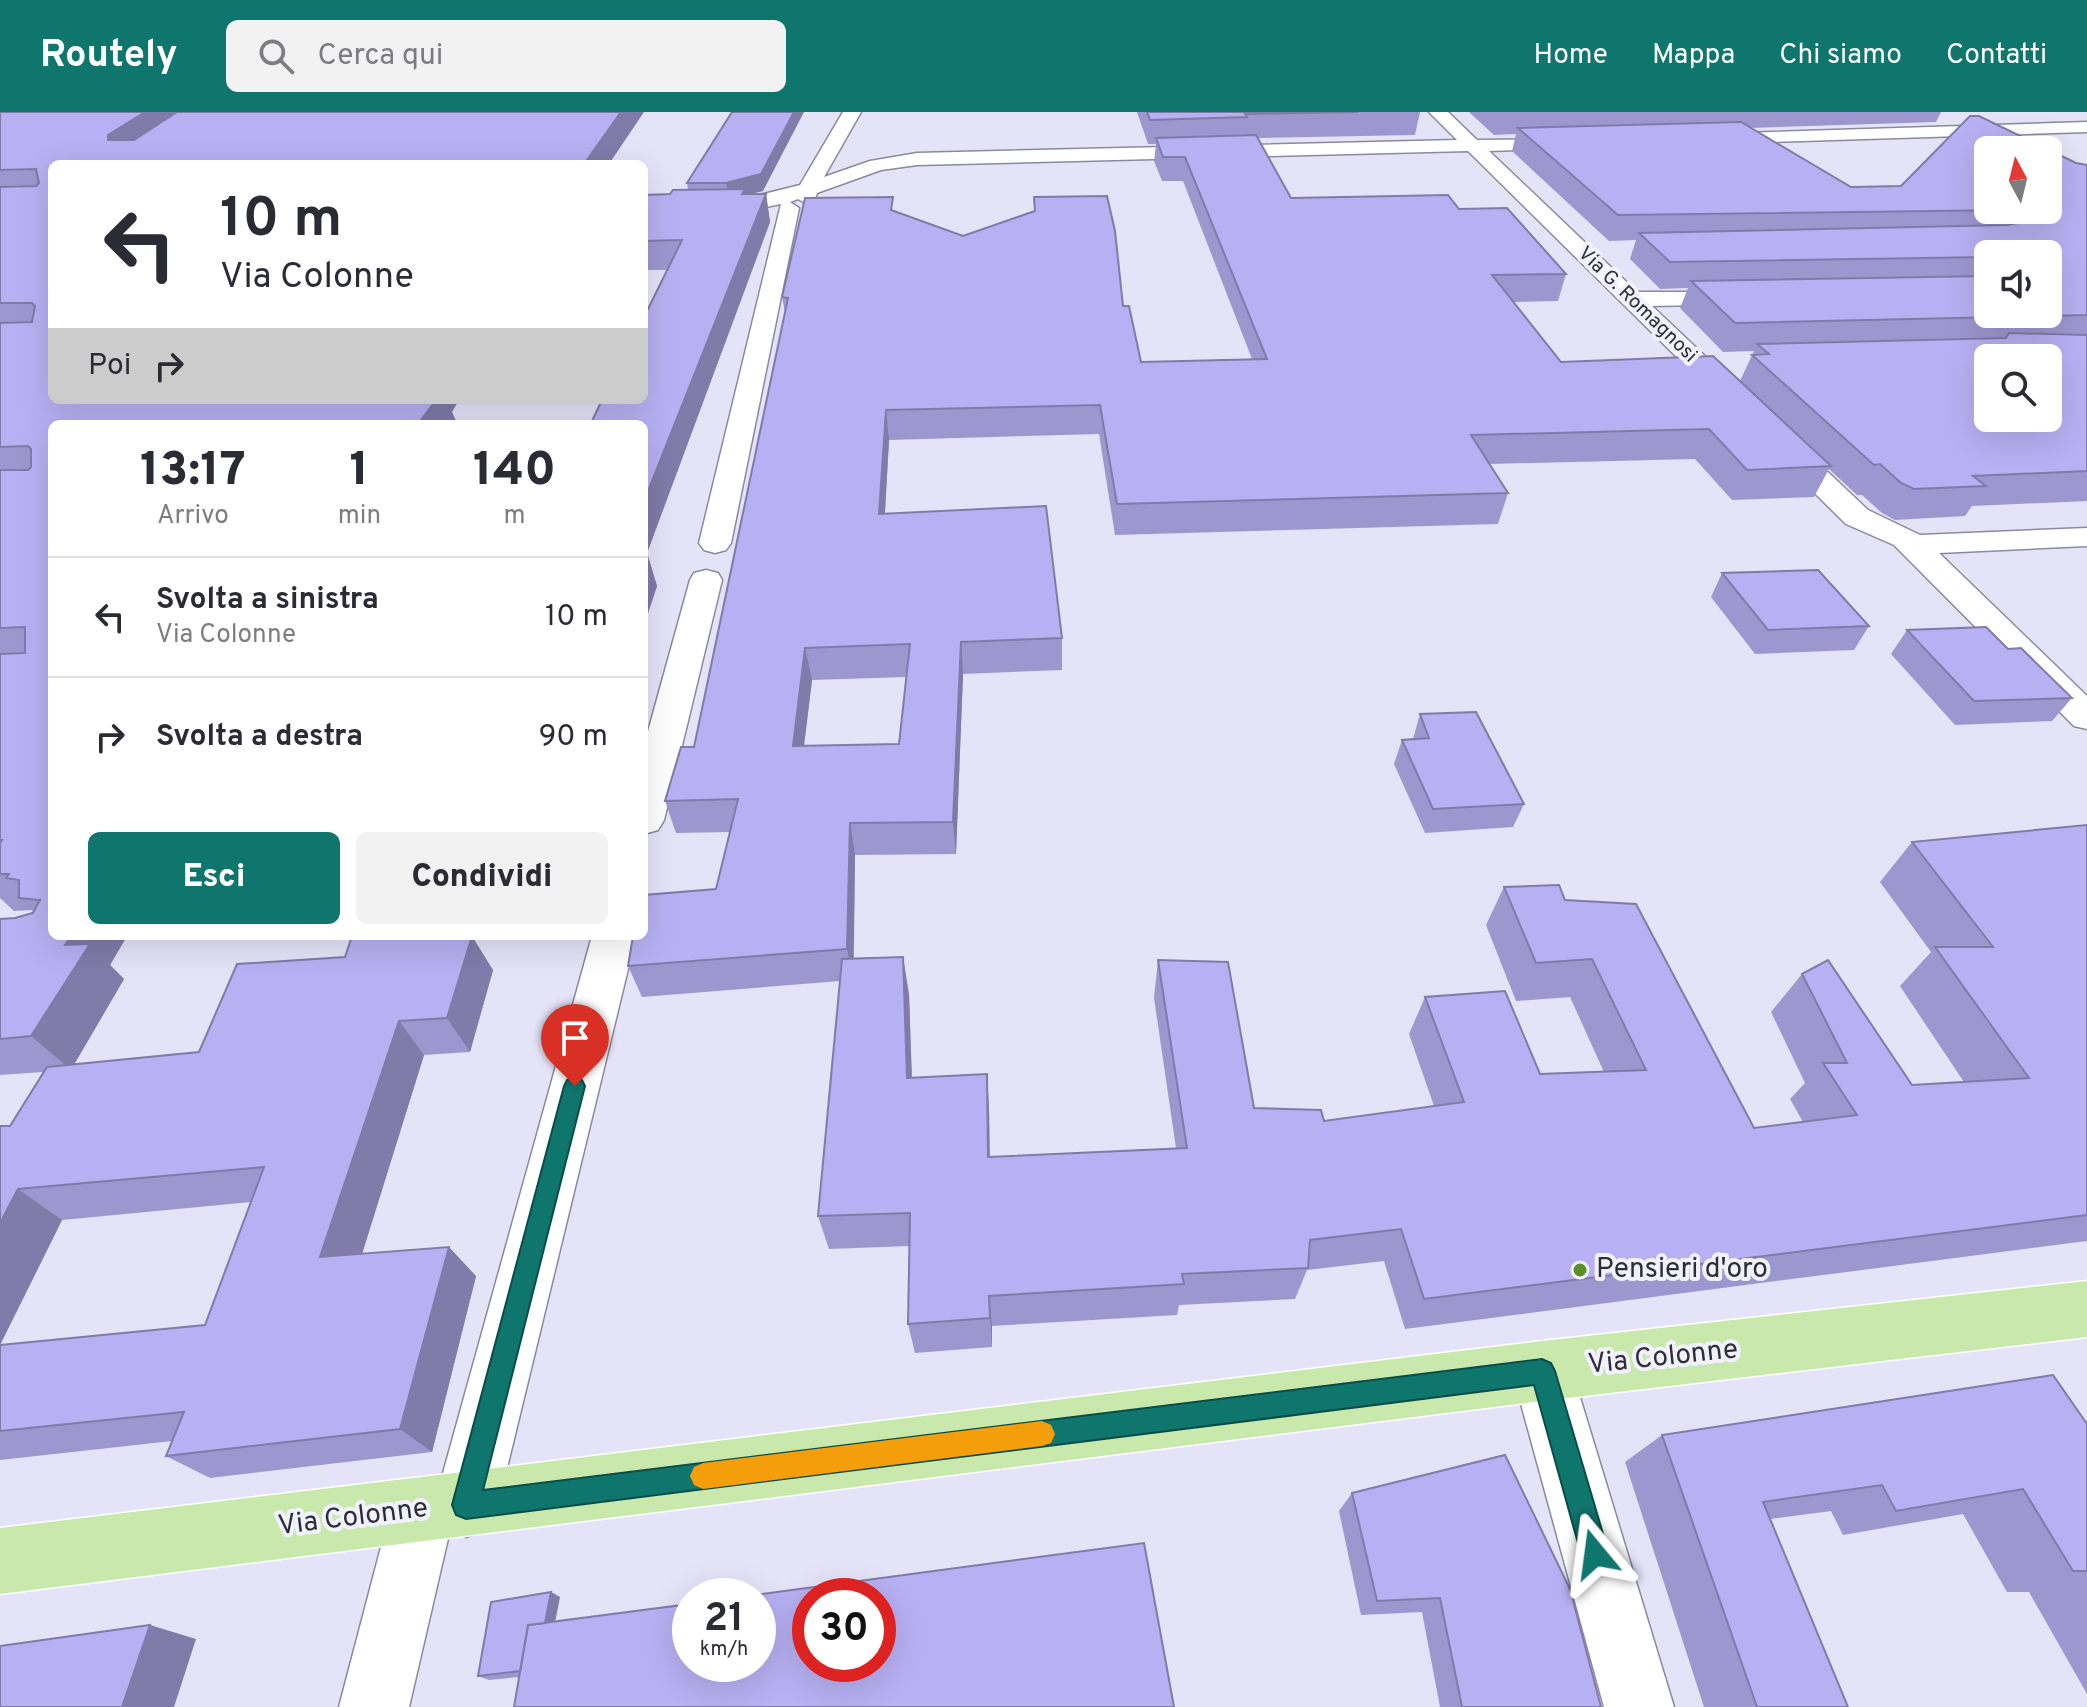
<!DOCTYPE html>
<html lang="it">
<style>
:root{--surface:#fff;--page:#f2f2f3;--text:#2b2b33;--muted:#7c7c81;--line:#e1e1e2;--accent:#0f766e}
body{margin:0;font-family:Overpass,sans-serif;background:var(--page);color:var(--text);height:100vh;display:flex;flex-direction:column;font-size:30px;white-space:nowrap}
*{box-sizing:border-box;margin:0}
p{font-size:26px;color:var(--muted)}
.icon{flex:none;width:44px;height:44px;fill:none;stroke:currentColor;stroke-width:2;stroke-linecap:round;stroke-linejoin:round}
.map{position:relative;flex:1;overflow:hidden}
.drawer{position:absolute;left:48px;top:308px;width:600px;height:520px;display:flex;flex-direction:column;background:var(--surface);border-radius:12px;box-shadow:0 8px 32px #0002}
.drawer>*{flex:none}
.guide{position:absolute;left:48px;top:48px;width:600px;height:244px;border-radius:12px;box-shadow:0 8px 32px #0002;background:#fff;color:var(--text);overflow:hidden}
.needle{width:52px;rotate:353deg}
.fabs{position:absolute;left:1974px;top:24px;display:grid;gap:16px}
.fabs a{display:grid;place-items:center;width:88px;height:88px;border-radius:12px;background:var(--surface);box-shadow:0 8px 32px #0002;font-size:40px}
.speed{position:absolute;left:672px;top:1466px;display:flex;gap:16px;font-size:40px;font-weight:700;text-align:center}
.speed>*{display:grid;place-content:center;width:104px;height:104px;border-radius:50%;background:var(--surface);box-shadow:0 8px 32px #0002;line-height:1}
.speed small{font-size:20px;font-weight:400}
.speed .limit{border:12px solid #d22;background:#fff;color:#111}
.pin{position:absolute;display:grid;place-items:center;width:68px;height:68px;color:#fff;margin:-82px -34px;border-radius:50% 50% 50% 0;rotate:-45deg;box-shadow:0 0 8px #0007}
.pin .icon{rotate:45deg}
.me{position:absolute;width:88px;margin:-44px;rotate:344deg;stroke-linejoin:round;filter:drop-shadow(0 0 6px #0008)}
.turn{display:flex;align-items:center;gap:28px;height:168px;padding:0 40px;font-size:36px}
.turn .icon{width:104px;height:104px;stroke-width:2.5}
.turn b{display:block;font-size:56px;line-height:68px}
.then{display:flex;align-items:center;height:76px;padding:0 40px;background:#0003;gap:16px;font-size:30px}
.eta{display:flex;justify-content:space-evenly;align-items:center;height:136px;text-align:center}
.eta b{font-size:48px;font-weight:800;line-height:56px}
.button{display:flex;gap:16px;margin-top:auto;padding:16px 40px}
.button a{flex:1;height:92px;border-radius:12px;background:var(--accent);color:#fff;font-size:32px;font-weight:800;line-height:92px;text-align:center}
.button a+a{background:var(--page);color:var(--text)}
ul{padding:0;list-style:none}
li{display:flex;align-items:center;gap:24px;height:120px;padding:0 40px;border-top:2px solid var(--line)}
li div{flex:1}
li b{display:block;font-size:30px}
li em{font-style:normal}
header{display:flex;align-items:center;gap:48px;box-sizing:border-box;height:112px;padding:0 40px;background:var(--accent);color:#fff}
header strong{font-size:38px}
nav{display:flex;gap:44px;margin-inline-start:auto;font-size:28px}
.search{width:560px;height:72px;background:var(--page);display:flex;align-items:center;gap:20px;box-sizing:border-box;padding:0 28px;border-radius:12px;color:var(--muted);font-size:30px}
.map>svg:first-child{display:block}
</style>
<header>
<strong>Routely</strong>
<div class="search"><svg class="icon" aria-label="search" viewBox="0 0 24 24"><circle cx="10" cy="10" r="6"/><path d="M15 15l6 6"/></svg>Cerca qui</div>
<nav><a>Home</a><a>Mappa</a><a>Chi siamo</a><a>Contatti</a></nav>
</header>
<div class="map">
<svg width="2087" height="1595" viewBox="0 0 2087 1595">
<rect width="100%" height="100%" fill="#e4e3f8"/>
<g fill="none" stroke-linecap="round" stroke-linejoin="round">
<g stroke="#8b899d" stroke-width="3">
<g id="minor">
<path d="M843 0H861L824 65 870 49 917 41 1457 28 1429 0H1448L1477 28 1578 27 1581 31 1578 35 1572 36 1489 39 1637 180H1753L1757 185 1753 190 1745 192 1652 194 1868 398 1920 423 2087 416V434L1939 441 2087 584V617L2074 614 1894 433 1846 412 1468 39 917 53 881 58 817 81 814 90 807 92 798 87 790 90 799 96 731 431 726 438 715 441 704 438 699 431 781 92 730 102 720 96 723 92 800 73Z"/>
<path d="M2087 10V20L1709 32 1700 27 1709 22Z"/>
<path d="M706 458 718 461 722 468 664 708 658 718 644 722V634L690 468 694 461Z"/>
<path d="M592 824H636L498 1393 489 1416 466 1425 450 1418 409 1595H339L391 1397 400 1374 423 1365 440 1372Z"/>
<path d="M1542 1229 1563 1238 1572 1259 1674 1595H1604L1512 1259 1521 1238Z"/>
</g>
</g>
<g stroke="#fff" stroke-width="3">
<path id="major" d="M2087 1169V1225L1542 1289 0 1482V1416L1542 1229Z"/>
</g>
<use href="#minor" fill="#fff" fill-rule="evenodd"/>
<use href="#major" fill="#c8e9ab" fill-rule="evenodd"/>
</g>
<g fill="#9d97d0" fill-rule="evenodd">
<path d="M0 0 52 52 452 300 456 311 592 309 667 158H644V83L670 82 688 78 687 71 732 0 763 79 750 82H766L770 110 647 441 657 474 644 513V312H52V824H127L110 853 124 867 74 952 199 940 493 858 470 940 424 943 362 1142 476 1164 432 1340 210 1366 166 1344 172 1329 0 1348V1014H10L43 960 0 963V807L15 806 33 800 32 798 14 799 0 786ZM251 1090 205 1213 0 1233 62 1108Z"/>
<path d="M1137 0H1420L1415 23 1258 26 1291 86 1459 97 1566 162 1558 189 1513 190 1561 250 1740 269 1754 239 1723 240 1680 196 1688 176 1660 177 1630 147 1636 128 1609 129 1512 39 1516 22 1494 23 1469 0H1941L1936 10 1751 16 1851 75 1901 74 2076 51 2087 53V389L1972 394 1965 404 1895 408 1882 401 1862 383H1857L1829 357 1814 385 1732 388 1695 347 1490 352 1508 381 1498 412 1115 423 1099 322 889 328 885 402 1062 526V558L963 562 956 742 855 743 854 846 903 845 909 883 912 966 987 962 989 998 990 1045 1176 1036 1154 886 1158 848 1254 996 1324 1009 1434 994 1409 922 1425 885 1540 962 1604 960 1570 885 1516 889 1486 813 1504 775 1565 788 1754 1016 1803 1010 1790 987 1805 971 1771 900 1802 862 1912 973 1964 970 1900 874 1931 840 1880 770 1912 730 2087 713V1129L1405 1217 1384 1149 1307 1158 1295 1187 1179 1193 1177 1203 992 1214V1235L915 1241 908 1212 909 1134 829 1137 818 1104 840 869 642 885 628 854 716 777 730 720 676 721 665 689 694 635 785 200 782 185 895 100 963 124 1034 99V85L1123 194 1141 250 1252 247 1183 69H1162L1154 49 1156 32H1148ZM1988 142H2048L1988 202ZM906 565 899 632 804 634 812 568Z"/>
<path d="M1722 461 1869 514 1854 538 1755 542 1711 485Z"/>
<path d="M1907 518 2008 537 2072 586 2052 609 1955 613 1891 542Z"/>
<path d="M1420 602 1524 692 1513 715 1425 721 1394 652 1402 628 1413 627Z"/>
<path d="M2087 1312V1582L2029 1480H2007L1963 1402 1843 1423 1831 1399 1770 1407 1848 1595H1704L1625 1350 1662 1323Z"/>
<path d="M1352 1381 1601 1595H1440L1422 1500 1361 1503 1339 1399Z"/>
<path d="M560 1485 519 1565 489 1568 478 1564Z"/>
</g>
<g fill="#807ba9">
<path d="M145 0H195L122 52 108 28V23Z"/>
<path d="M621 0H644L609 52H584Z"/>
<path d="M794 0H804L763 79 729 87 726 71Z"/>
<path d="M766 82 770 110 647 441 657 474 644 513V389Z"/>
<path d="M436 288H459L452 300 457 311 418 312Z"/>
<path d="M886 298 889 328 883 433 879 402Z"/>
<path d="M961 530 963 562 956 742 953 710Z"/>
<path d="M805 536 812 568 800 666 793 634Z"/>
<path d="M850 711 855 743 853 868 847 837Z"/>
<path d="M71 824H127L110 853 124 867 71 958 31 924 65 833Z"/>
<path d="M472 824 493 858 470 940 447 906Z"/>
<path d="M903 845 909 883 913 1002 907 966Z"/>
<path d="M399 909 424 943 352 1174 320 1145Z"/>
<path d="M987 962 989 998 990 1080 988 1045Z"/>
<path d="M18 1077 62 1108 0 1233V1111Z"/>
<path d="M449 1135 476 1164 432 1340 400 1317Z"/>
<path d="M989 1184 992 1214V1235L990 1206Z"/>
<path d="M551 1480 560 1485 545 1562 535 1558Z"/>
<path d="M150 1513 196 1527 174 1595H122Z"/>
</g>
<g fill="#b7b0f2" stroke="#807ba9" stroke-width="2" fill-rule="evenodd">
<path d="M0 0H145L108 23V28H134L177 0H621L584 52H52V288H436L418 312 592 309 602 288H644V205L682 128 644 129V83L670 82 673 78 745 77 742 82H766L644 389V312H52V824H71L65 833 90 832 31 924 0 927V807L15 806 33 801 40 788 19 786V768L6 766 9 762H0V731L2 728H0V542L25 541V515L0 516V358H28L31 355V337L28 334 0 335V211L32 210 35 194 32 191H0V75L36 74 39 71 36 57 0 58Z"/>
<path d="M732 0H794L761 62 726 71H687Z"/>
<path d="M1147 0H1358L1245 2 1247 5 1150 8Z"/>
<path d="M1970 4H1979L2076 51 2087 53V203L1735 211 1691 169 1988 164V202H2048V142H1988V145L1670 150 1639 121 2007 113 2018 111 2020 103 2017 98H2048V38H1988V98H2009L1618 103 1518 16 1741 10 1851 75 1901 74Z"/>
<path d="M1256 23 1291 86 1448 83 1459 97 1507 96 1566 162 1492 163 1561 250 1713 244 1831 354 1747 358 1709 317 1471 323 1508 381 1117 392 1100 293 886 298 879 402 1046 394 1062 526 961 530 953 710 850 711 847 837 628 854 633 824H644V783L716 777 738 687 665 689 681 635H694L788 186 782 185 805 86 893 85 891 98 963 124 1035 99 1034 85 1107 84 1115 119 1123 194H1129L1141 250 1267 247 1185 45H1163L1156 26ZM910 532 899 632 793 634 805 536Z"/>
<path d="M2009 221 2087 223V359L1973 364 1986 374 1914 377 1901 371 1880 352 1874 353 1752 243 1769 242 1757 232 2006 226ZM1988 246H2048V306H1988Z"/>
<path d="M1818 458 1869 514 1768 518 1722 461Z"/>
<path d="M1986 515 2008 537 2021 536 2072 586 1974 589 1907 518Z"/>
<path d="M1476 600 1524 692 1433 697 1402 628 1429 626 1420 602Z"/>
<path d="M2087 713V1103L1424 1187 1401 1117 1310 1128 1308 1156 1182 1162 1184 1172 989 1184 990 1206 908 1212 910 1101 818 1104 842 847 903 845 907 966 987 962 988 1045 1187 1036 1158 848 1228 850 1254 996 1321 998 1324 1009 1464 990 1425 885 1505 879 1540 962 1646 958 1592 847 1536 851 1504 775 1559 773 1565 788 1636 792 1754 1016 1857 1003 1823 951H1847L1802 862 1828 848 1912 973 2029 966 1935 835H1993L1912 730Z"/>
<path d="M352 824H472L447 906 399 909 320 1145 449 1135 400 1317 166 1344 184 1300 0 1319V1233L205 1213 264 1055 18 1077 0 1111V1014H10L47 955 199 940 237 852 345 845Z"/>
<path d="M2053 1263 2087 1312V1459H2073L2023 1377 1896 1399 1882 1373 1763 1390 1848 1595H1757L1662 1323Z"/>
<path d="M1505 1343 1570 1477 1601 1595H1462L1440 1486 1377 1489 1352 1381Z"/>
<path d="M1144 1431 1174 1595H514L528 1513 690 1492V1552H758V1484H747ZM810 1484H878V1552H810Z"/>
<path d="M551 1480 545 1511 528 1513 520 1559 478 1564 491 1490Z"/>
<path d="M150 1513 122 1595H0V1534Z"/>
</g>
<path fill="#0f766e" stroke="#0a4d48" stroke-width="2" d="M575 965 582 968 585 974 483 1378 1542 1247 1551 1251 1555 1259 1609 1442 1605 1452 1595 1456 1585 1452 1581 1442 1534 1273 466 1407 456 1403 452 1393 564 974 567 968Z"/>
<path fill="#f59e0b" d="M1042 1309 1051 1313 1055 1322 1051 1331 1042 1334 703 1377 694 1373 690 1364 694 1355 703 1351Z"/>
<circle fill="#5c8f26" stroke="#f2f1fe" stroke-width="3" cx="1580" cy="1158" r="8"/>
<g text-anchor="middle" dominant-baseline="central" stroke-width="8" stroke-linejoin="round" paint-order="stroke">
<g font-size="20" fill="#2f2e37" stroke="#f2f1fe">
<text transform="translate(1637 193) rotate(44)">Via G. Romagnosi</text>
</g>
<g font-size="28" fill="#2f2e37" stroke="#f2f1fe" text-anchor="start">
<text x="1596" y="1158">Pensieri d'oro</text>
</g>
<g font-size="28" fill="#2f2e37" stroke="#f2f1fe">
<text transform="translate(1663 1246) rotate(-6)">Via Colonne</text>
<text transform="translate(353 1406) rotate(-7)">Via Colonne</text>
</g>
</g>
</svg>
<div class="fabs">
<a><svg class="needle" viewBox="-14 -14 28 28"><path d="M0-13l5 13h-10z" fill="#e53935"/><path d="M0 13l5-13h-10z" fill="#7c7c81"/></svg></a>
<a><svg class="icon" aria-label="sound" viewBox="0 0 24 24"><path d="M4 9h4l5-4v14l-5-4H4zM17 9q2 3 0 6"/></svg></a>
<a><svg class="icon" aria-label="search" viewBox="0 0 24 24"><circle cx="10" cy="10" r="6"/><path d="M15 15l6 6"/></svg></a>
</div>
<div class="speed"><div>21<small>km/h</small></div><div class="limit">30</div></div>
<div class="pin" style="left:575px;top:974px;background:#d93025"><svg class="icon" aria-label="arrive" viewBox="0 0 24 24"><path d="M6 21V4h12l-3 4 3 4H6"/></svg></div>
<svg class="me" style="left:1595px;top:1442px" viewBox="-20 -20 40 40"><path d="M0-17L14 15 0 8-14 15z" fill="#0f766e" stroke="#fff" stroke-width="4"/></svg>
<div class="guide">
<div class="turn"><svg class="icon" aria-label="left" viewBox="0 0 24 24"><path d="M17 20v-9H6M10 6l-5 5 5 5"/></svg><div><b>10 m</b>Via Colonne</div></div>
<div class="then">Poi<svg class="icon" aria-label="right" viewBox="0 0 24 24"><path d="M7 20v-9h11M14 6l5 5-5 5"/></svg></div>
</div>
<section class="drawer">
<div class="eta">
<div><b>13:17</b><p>Arrivo</p></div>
<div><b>1</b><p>min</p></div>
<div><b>140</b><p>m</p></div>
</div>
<ul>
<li><svg class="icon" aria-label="left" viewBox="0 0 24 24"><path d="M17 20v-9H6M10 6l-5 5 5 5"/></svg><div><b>Svolta a sinistra</b><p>Via Colonne</p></div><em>10 m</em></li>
<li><svg class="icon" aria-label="right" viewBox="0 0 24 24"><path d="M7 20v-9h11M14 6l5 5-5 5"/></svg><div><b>Svolta a destra</b></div><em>90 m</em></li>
</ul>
<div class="button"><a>Esci</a><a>Condividi</a></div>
</section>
</div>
